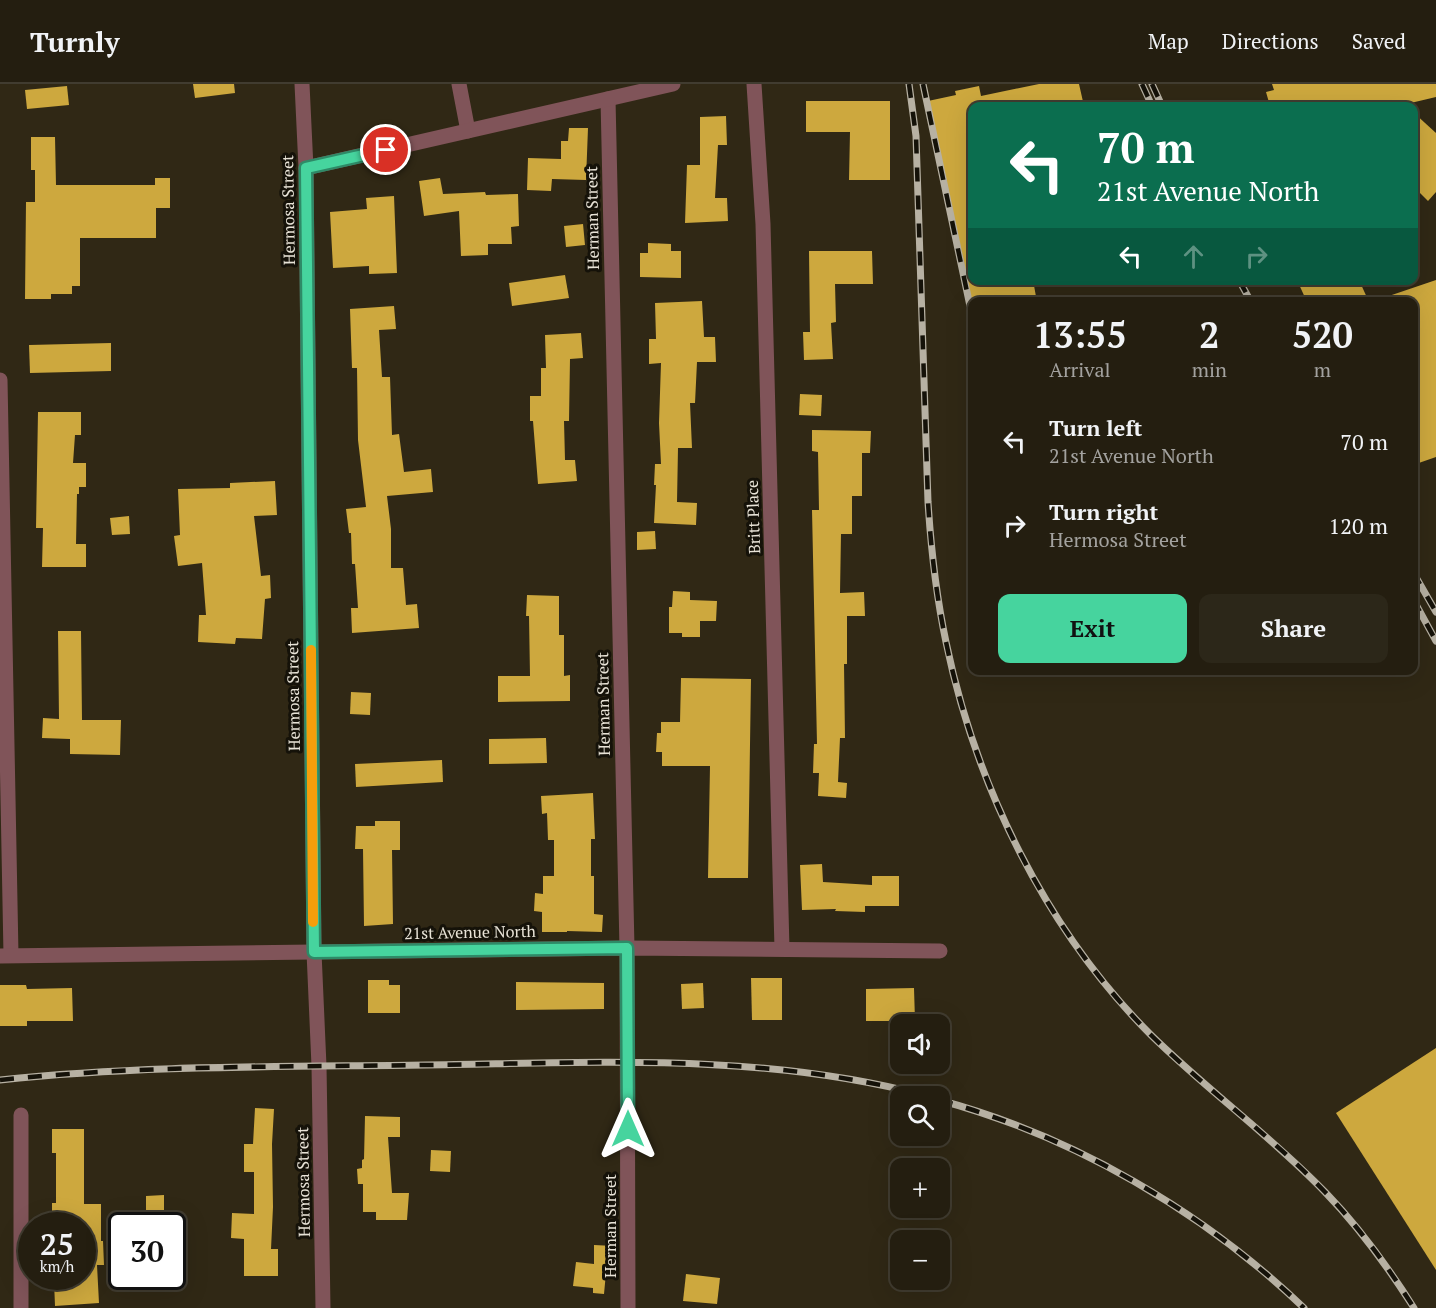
<!DOCTYPE html>
<meta charset="utf-8">
<style>
:root{--surface:#241e10;--page:#2c2719;--text:#f1f3f6;--muted:#a3a29f;--line:#413c30;--accent:#46d49e}
body{margin:0;font-family:"PT Serif",serif;background:var(--page);color:var(--text);height:100vh;display:flex;flex-direction:column;font-size:22px;white-space:nowrap}
*{box-sizing:border-box;margin:0}
p{font-size:20px;color:var(--muted)}
.icon{flex:none;width:33px;height:33px;fill:none;stroke:currentColor;stroke-width:2;stroke-linecap:round;stroke-linejoin:round}
.map{position:relative;flex:1;overflow:hidden}
.side{position:absolute;left:968px;top:213px;width:450px;height:378px;display:flex;flex-direction:column;background:var(--surface);border-radius:12px;box-shadow:0 6px 24px #0002,0 0 0 2px var(--line)}
.side>*{flex:none}
.top-card{position:absolute;left:968px;top:18px;width:450px;height:183px;border-radius:12px;box-shadow:0 6px 24px #0002,0 0 0 2px var(--line);background:#0b6e4f;color:#fff;overflow:hidden}
.tools{position:absolute;left:890px;top:930px;display:grid;gap:12px}
.tools a{display:grid;place-items:center;width:60px;height:60px;border-radius:12px;background:var(--surface);box-shadow:0 6px 24px #0002,0 0 0 2px var(--line);font-size:30px}
.speed{position:absolute;left:18px;top:1128px;display:flex;gap:12px;font-size:30px;font-weight:700;text-align:center}
.speed>*{display:grid;place-content:center;width:78px;height:78px;border-radius:50%;background:var(--surface);box-shadow:0 6px 24px #0002,0 0 0 2px var(--line);line-height:1}
.speed small{font-size:15px;font-weight:400}
.speed .limit{border:3px solid #111;border-radius:9px;background:#fff;color:#111}
.pin{position:absolute;display:grid;place-items:center;width:51px;height:51px;color:#fff;margin:-26px;border:3px solid #fff;border-radius:50%;box-shadow:0 2px 6px #0007}
.me{position:absolute;width:66px;margin:-33px;rotate:0deg;stroke-linejoin:round;filter:drop-shadow(0 0 4px #0008)}
.turn{display:flex;align-items:center;gap:21px;height:126px;padding:0 30px;font-size:27px}
.turn .icon{width:78px;height:78px;stroke-width:2.5}
.turn b{display:block;font-size:42px;line-height:51px}
.lanes{display:flex;align-items:center;height:57px;padding:0 30px;background:#0003;justify-content:center;gap:30px;direction:ltr}
.lanes .off{opacity:.35}
.eta{display:flex;justify-content:space-evenly;align-items:center;height:102px;text-align:center}
.eta b{font-size:36px;font-weight:700;line-height:42px}
.action{display:flex;gap:12px;margin-top:auto;padding:12px 30px}
.action a{flex:1;height:69px;border-radius:12px;background:var(--accent);color:#111;font-size:24px;font-weight:700;line-height:69px;text-align:center}
.action a+a{background:var(--page);color:var(--text)}
ul{padding:0;list-style:none}
li{display:flex;align-items:center;gap:18px;height:84px;padding:0 30px}
li div{flex:1}
li b{display:block;font-size:22px}
li em{font-style:normal}
header{display:flex;align-items:center;gap:36px;box-sizing:border-box;height:84px;padding:0 30px;background:var(--surface);border-bottom:2px solid var(--line)}
header strong{font-size:28px}
nav{display:flex;gap:33px;margin-inline-start:auto;font-size:21px}
.map>svg:first-child{display:block}
</style>
<header>
<strong>Turnly</strong>
<nav><a>Map</a><a>Directions</a><a>Saved</a></nav>
</header>
<div class="map">
<svg width="1436" height="1224" viewBox="0 0 1436 1224">
<rect width="100%" height="100%" fill="#302815"/>
<g fill="#cda83e">
<path d="M193 0H234L235 9 195 14Z"/>
<path d="M1039 0H1079L1084 22H972V195L966 196 928 17 956 11 955 7 979 2 981 12Z"/>
<path d="M1272 0H1436V13L1398 22H1270L1266 8 1274 6Z"/>
<path d="M67 2 69 21 27 25 25 6Z"/>
<path d="M806 17H890V96H849L850 48H806Z"/>
<path d="M1413 28 1436 49V108L1428 117 1413 102Z"/>
<path d="M726 32 727 61H718L715 114H727L728 137 685 139 687 81H700V33Z"/>
<path d="M569 44H588L586 96 552 95 551 107 527 106 528 74 561 75V57H568Z"/>
<path d="M31 53H55L56 101H155V94H170V124H156V154H80V202H72V210H51V215H25L26 118H35V86H31Z"/>
<path d="M440 94 443 110 485 108 486 111 518 110 519 142 511 143 512 160H488V171L461 172 459 127 424 132 419 97Z"/>
<path d="M394 112 397 189 369 190V182L333 184 330 128 367 125 366 114Z"/>
<path d="M583 140 585 161 566 163 564 142Z"/>
<path d="M648 159 671 160V167H681V194L640 193V169H648Z"/>
<path d="M809 167H872L873 200H835L836 238 831 239 833 275 804 276 803 248H810Z"/>
<path d="M565 191 569 214 512 222 509 199Z"/>
<path d="M966 196H1033L1037 218H972L971 220Z"/>
<path d="M1297 196H1359L1369 218H1307Z"/>
<path d="M1436 196V373L1413 381V218H1381L1380 215Z"/>
<path d="M702 217 704 253H715L716 278H697L695 319H690L692 364H678L677 418 697 419 696 441 654 439 656 401H654L655 380H661L659 339 661 279 649 280V255H656L655 219Z"/>
<path d="M394 222 396 245 379 246 382 293H390L392 351 399 350 404 388 431 385 433 408 387 412 391 445V484H403L406 521 417 520 419 544 352 549 351 524H358L355 480H352L351 449H349L346 425 366 423 358 356 357 284H352L350 225Z"/>
<path d="M581 249 583 274 570 275 569 337H564L565 376H575L577 397 538 400 533 337H530V312H541V284H546L545 251Z"/>
<path d="M111 259V287L30 289 29 261Z"/>
<path d="M800 310 822 311 821 332 799 331Z"/>
<path d="M38 328H81V351H75L73 379H86V403H79V410H77L76 460H86V483H42L43 444H36Z"/>
<path d="M812 346 871 347 870 369H862V412H852V450H841L840 509 864 508 865 532H847V580H844L845 654H840L838 698 847 699 846 714 818 712 819 689H813L814 660H817L812 426H819L818 368 812 367Z"/>
<path d="M275 397 277 431 254 432 261 492 270 491 271 514 265 515 262 555 236 554 235 560 198 558 199 531H206L202 479 178 482 174 452 180 451 178 405 230 404V399Z"/>
<path d="M129 432 130 450 112 451 110 434Z"/>
<path d="M655 447 656 465 637 466V448Z"/>
<path d="M673 507 690 508V516L717 517 716 537H700V553H682V549H669V523H672Z"/>
<path d="M527 511 559 512V551H564V592L570 591V617L498 618V592H530L529 532H526Z"/>
<path d="M58 547H81L82 636H121L120 671 70 670V655L42 654 43 634 59 635Z"/>
<path d="M681 594 751 595 748 794H708L710 682H662V668H656L657 649H661V638H680Z"/>
<path d="M351 608 371 609 370 631 350 630Z"/>
<path d="M546 654 547 679 489 680V655Z"/>
<path d="M442 676 443 698 356 703 355 680Z"/>
<path d="M593 709 595 755H591V792H594V830L603 831 602 848 567 847V848H542V828L534 827 535 809 543 810V792H554V756H548L547 729 542 730 541 712Z"/>
<path d="M375 737H400V766H392L393 840 364 842 363 765H355L356 742H375Z"/>
<path d="M822 780 823 798 872 801V792H899V822H865V828L835 827 836 825 802 826 800 781Z"/>
<path d="M751 894H782V936H752Z"/>
<path d="M368 896H389V901H400V929H368Z"/>
<path d="M516 898 604 899V925L516 926Z"/>
<path d="M703 899 704 924 682 925 681 900Z"/>
<path d="M0 901H26L27 905 72 904 73 937H27V942H0Z"/>
<path d="M914 904 915 937H866V905Z"/>
<path d="M1436 964V1186L1336 1029Z"/>
<path d="M255 1024 274 1025 272 1060 273 1123 271 1165H278V1192H244V1155L231 1154 232 1129 254 1130V1088H244V1060H253Z"/>
<path d="M365 1032 400 1033V1053H388L392 1109H409L407 1136H376V1128H363V1100H358L357 1085 362 1084V1076L364 1075Z"/>
<path d="M52 1045H84V1120H101V1157H103L104 1181H97L99 1219 55 1222 54 1197 82 1196V1142H52V1119H56V1069H52Z"/>
<path d="M431 1066 451 1067 450 1088 430 1087Z"/>
<path d="M164 1111V1132H146V1112Z"/>
<path d="M594 1161 614 1162 613 1178H607L604 1210 593 1209V1204L573 1202 576 1178 594 1180Z"/>
<path d="M686 1190 720 1194 717 1220 683 1217Z"/>
</g>
<g fill="none" stroke-linecap="round" stroke-linejoin="round">
<g stroke="#805459" stroke-width="15">
<path d="M302 0 306 84 314 868 319 982 323 1224"/>
<path d="M459 0 468 47"/>
<path d="M754 0 763 140 782 865"/>
<path d="M608 15 627 864 628 1224"/>
<path d="M306 84 673 0"/>
<path d="M0 296 11 871"/>
<path d="M0 872 627 864 940 867"/>
<path d="M21 1224V1031"/>
</g>
<g stroke="#b7b1a3" stroke-width="7">
<g id="rail">
<path d="M909 0 916 52 928 418C931 465 936 511 946 558 976 703 1046 846 1151 951 1207 1006 1271 1052 1325 1108 1359 1143 1388 1183 1414 1224"/>
<path d="M923 0 970 222"/>
<path d="M1142 0 1152 22"/>
<path d="M1152 0 1162 22"/>
<path d="M1239 196 1251 218"/>
<path d="M1413 488 1436 528"/>
<path d="M1413 515 1436 557"/>
<path d="M0 996C141 981 283 983 425 981 593 979 763 968 927 1012"/>
<path d="M939 1016C1073 1052 1204 1128 1304 1224"/>
</g>
</g>
<use href="#rail" stroke="#151209" stroke-width="4.5" stroke-dasharray="14" stroke-linecap="butt"/>
</g>
<g fill="none" stroke-linecap="round" stroke-linejoin="round">
<g stroke="#2e8a67" stroke-width="15">
<path id="route" d="M386 66 306 84 314 868 627 864 628 1045"/>
</g>
<use href="#route" stroke="#46d49e" stroke-width="10"/>
<path stroke="#f59e0b" stroke-width="10" d="M311 566 313 838"/>
</g>
<g text-anchor="middle" dominant-baseline="central" stroke-width="6" stroke-linejoin="round" paint-order="stroke">
<g font-size="16" fill="#e8e3d7" stroke="#151209">
<text transform="translate(288 126) rotate(-91)">Hermosa Street</text>
<text transform="translate(592 134) rotate(-91)">Herman Street</text>
<text transform="translate(753 433) rotate(-92)">Britt Place</text>
<text transform="translate(293 612) rotate(-91)">Hermosa Street</text>
<text transform="translate(603 620) rotate(-91)">Herman Street</text>
<text transform="translate(470 848) rotate(-1)">21st Avenue North</text>
<text transform="translate(303 1098) rotate(-91)">Hermosa Street</text>
<text transform="translate(610 1142) rotate(-90)">Herman Street</text>
</g>
</g>
</svg>
<div class="tools">
<a><svg class="icon" aria-label="sound" viewBox="0 0 24 24"><path d="M4 9h4l5-4v14l-5-4H4zM17 9q2 3 0 6"/></svg></a>
<a><svg class="icon" aria-label="search" viewBox="0 0 24 24"><circle cx="10" cy="10" r="6"/><path d="M15 15l6 6"/></svg></a>
<a>+</a>
<a>−</a>
</div>
<div class="speed"><div>25<small>km/h</small></div><div class="limit">30</div></div>
<div class="pin" style="left:386px;top:66px;background:#d93025"><svg class="icon" aria-label="arrive" viewBox="0 0 24 24"><path d="M6 21V4h12l-3 4 3 4H6"/></svg></div>
<svg class="me" style="left:628px;top:1045px" viewBox="-20 -20 40 40"><path d="M0-17L14 15 0 8-14 15z" fill="#46d49e" stroke="#fff" stroke-width="4"/></svg>
<div class="top-card">
<div class="turn"><svg class="icon" aria-label="left" viewBox="0 0 24 24"><path d="M17 20v-9H6M10 6l-5 5 5 5"/></svg><div><b>70 m</b>21st Avenue North</div></div>
<div class="lanes"><svg class="icon" aria-label="left" viewBox="0 0 24 24"><path d="M17 20v-9H6M10 6l-5 5 5 5"/></svg><svg class="icon off" aria-label="ahead" viewBox="0 0 24 24"><path d="M12 20V5M6 11l6-6 6 6"/></svg><svg class="icon off" aria-label="right" viewBox="0 0 24 24"><path d="M7 20v-9h11M14 6l5 5-5 5"/></svg></div>
</div>
<section class="side">
<div class="eta">
<div><b>13:55</b><p>Arrival</p></div>
<div><b>2</b><p>min</p></div>
<div><b>520</b><p>m</p></div>
</div>
<ul>
<li><svg class="icon" aria-label="left" viewBox="0 0 24 24"><path d="M17 20v-9H6M10 6l-5 5 5 5"/></svg><div><b>Turn left</b><p>21st Avenue North</p></div><em>70 m</em></li>
<li><svg class="icon" aria-label="right" viewBox="0 0 24 24"><path d="M7 20v-9h11M14 6l5 5-5 5"/></svg><div><b>Turn right</b><p>Hermosa Street</p></div><em>120 m</em></li>
</ul>
<div class="action"><a>Exit</a><a>Share</a></div>
</section>
</div>
